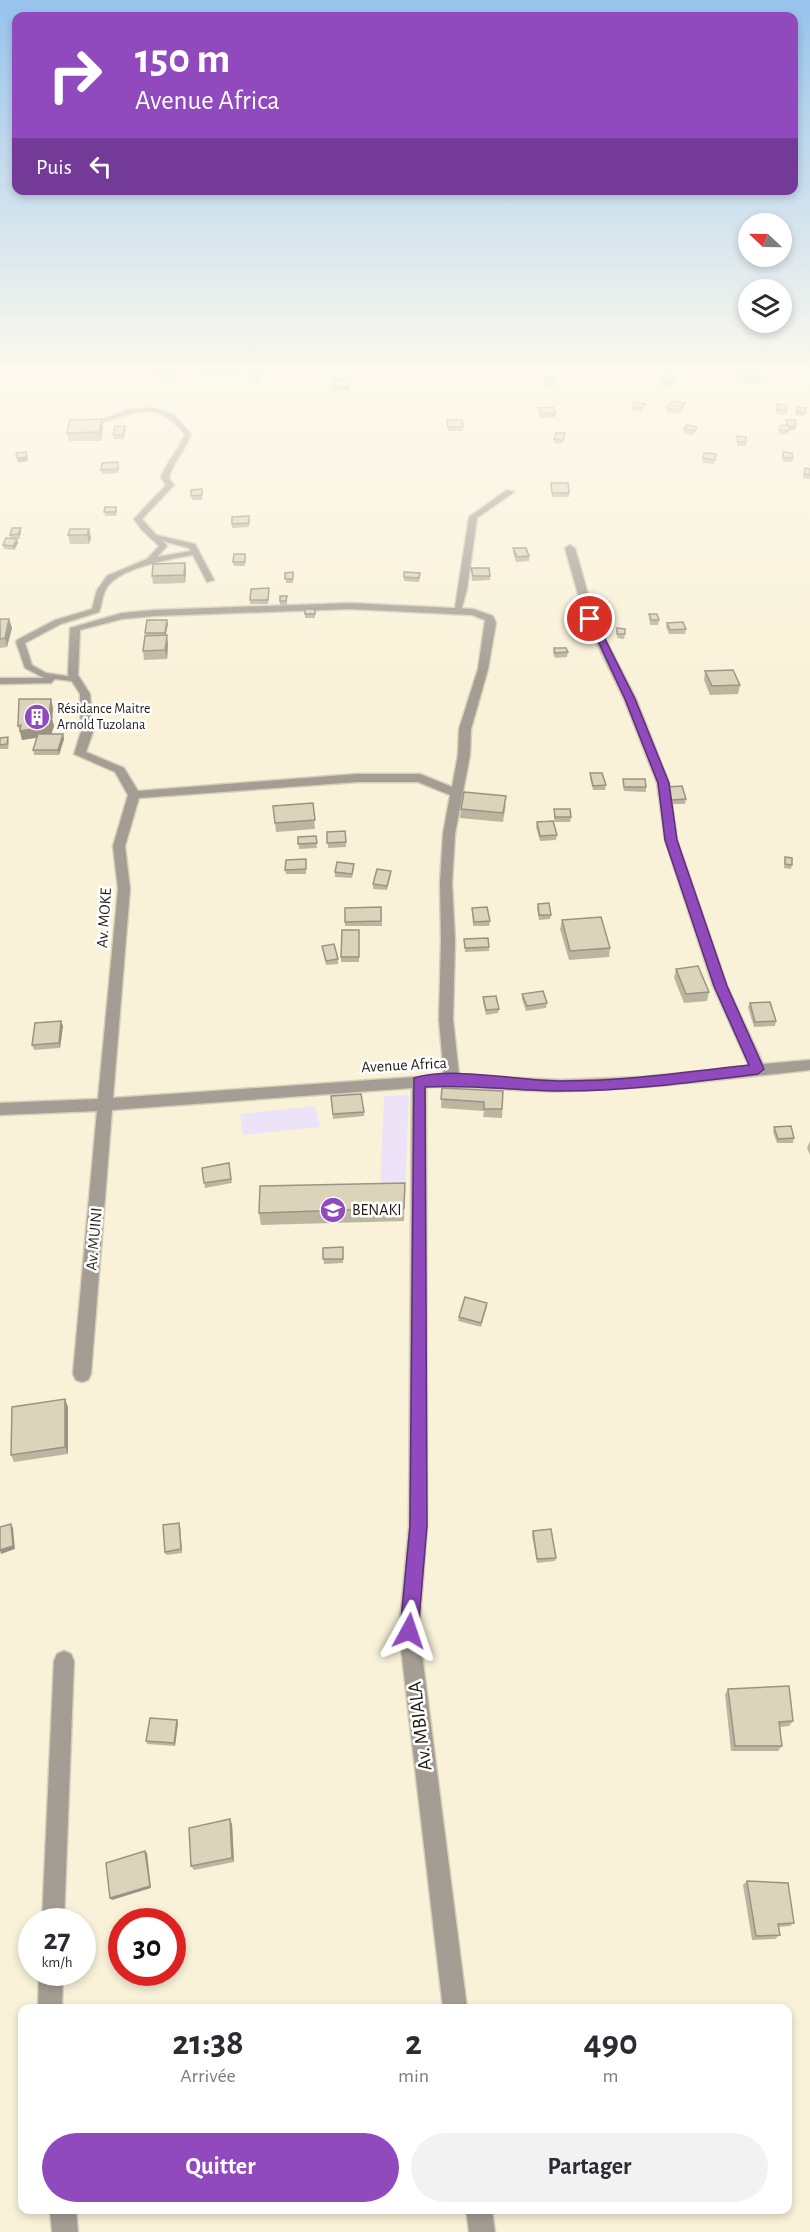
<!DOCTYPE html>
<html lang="fr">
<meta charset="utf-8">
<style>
:root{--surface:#fff;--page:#f2f2f3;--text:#2b2b33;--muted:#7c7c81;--accent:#904abd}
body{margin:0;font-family:"Alegreya Sans",sans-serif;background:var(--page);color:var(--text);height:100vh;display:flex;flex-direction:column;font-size:22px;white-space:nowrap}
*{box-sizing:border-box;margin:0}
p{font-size:20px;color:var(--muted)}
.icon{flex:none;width:33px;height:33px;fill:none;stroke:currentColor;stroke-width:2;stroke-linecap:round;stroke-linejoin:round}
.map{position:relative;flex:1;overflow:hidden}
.drawer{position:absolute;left:18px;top:2004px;width:774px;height:210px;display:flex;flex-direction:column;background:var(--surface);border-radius:12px;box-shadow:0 3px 9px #0003}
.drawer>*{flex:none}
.guide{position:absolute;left:12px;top:12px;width:786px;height:183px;border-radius:12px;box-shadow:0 3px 9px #0003;background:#904abd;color:#fff;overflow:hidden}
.needle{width:39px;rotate:292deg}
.buttons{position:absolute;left:738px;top:213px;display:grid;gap:12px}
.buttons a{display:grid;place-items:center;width:54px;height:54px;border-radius:50%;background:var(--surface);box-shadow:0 3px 9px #0003;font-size:30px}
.speed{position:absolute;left:18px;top:1908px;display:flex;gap:12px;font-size:30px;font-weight:700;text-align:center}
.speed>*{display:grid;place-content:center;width:78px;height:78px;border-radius:50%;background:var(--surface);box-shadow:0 3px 9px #0003;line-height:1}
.speed small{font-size:15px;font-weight:400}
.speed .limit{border:9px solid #d22;background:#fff;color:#111}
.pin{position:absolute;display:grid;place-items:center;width:51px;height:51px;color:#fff;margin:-26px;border:3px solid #fff;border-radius:50%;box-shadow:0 2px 6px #0007}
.me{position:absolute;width:66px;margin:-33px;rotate:5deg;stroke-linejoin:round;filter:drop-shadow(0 0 4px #0008)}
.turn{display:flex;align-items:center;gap:21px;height:126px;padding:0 24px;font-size:27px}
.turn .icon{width:78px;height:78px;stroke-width:2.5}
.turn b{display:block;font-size:42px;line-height:51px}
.then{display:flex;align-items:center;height:57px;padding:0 24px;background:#0003;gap:12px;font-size:22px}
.eta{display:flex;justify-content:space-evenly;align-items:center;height:102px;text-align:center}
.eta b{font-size:36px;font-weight:700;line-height:42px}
.cta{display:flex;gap:12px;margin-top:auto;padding:12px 24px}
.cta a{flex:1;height:69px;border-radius:36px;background:var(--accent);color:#fff;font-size:24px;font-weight:700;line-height:69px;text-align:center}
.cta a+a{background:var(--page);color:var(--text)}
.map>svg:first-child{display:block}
</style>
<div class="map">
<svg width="810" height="2232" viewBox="0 0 810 2232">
<rect width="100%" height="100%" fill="#f9f2d9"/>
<g fill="#ede3f8">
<path d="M409 1095 405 1195 380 1196 384 1096Z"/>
<path d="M315 1106 320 1127 243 1135 240 1114Z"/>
</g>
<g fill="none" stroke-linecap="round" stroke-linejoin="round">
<g stroke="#d6d0b9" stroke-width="3">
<g id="lane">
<path d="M256 368H262L260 378 257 380 254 378Z"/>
<path d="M153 408 173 414 191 434C186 450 173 461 169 478L174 485 142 519 156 535 195 544 214 580 207 582 193 555C170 559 117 568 106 589 102 596 102 605 99 612L61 624 25 643 32 665 46 673 79 678V682L55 679 51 683 0 684V678H44L25 668 16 642 17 640 55 620 92 609 97 590 107 576 147 559 159 546 141 529 134 519 166 485 161 478C166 462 179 450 185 434 156 401 142 410 104 422L101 420 127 410ZM163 541 189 548 191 551 157 557 167 546Z"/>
<path d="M507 490 514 492 477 518 467 589 460 614H454L469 517Z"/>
</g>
</g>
<g stroke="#d6d0b9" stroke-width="3">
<g id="street">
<path d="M570 545 575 548 595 619 636 699 669 783 677 840 727 986 763 1064 810 1060V1070C728 1079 646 1089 564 1091 518 1093 472 1084 426 1087L427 1526 419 1631 467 2008H443L399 1631 409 1526 412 1088 112 1110 91 1374 88 1380 82 1382 76 1380 73 1374 97 1111 0 1115V1103L98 1099 118 889 113 846 128 795 115 772 74 754 81 732 80 694 68 675 70 628 122 613 154 610 350 603 473 609 493 616 496 623 488 669 471 729 470 755 455 834 452 883 455 940 453 1020 459 1075 561 1080 643 1077 749 1066 713 986 665 840 657 783 624 699 585 619 565 548ZM350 609 472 615 485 620 478 669 459 729 458 755 452 787 420 774H357L138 791 124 768 86 752 93 732 90 694 78 675 80 630 122 619 154 616ZM357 782H418L450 795 443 834 440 883 441 940 439 1020 444 1075 113 1098 130 889 125 846 139 798Z"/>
<path d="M64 1651 71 1654 74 1661 64 1922H42L54 1661 57 1654Z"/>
<path d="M39 1972H63L62 2008H38Z"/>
<path d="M50 2210H76L78 2232H52Z"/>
<path d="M466 2210H492L495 2232H469Z"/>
</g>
</g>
<use href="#lane" fill="#a39d93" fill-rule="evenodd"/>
<use href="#street" fill="#a39d93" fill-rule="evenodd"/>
</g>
<g fill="#bcb6a1">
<path d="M205 368H240V374H206Z"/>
<path d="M174 371 173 377 160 378 159 374Z"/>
<path d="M741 374 760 379V383L745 384 740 378Z"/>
<path d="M546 378 553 383V387H547Z"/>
<path d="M660 381 673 382 669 387 659 385Z"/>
<path d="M350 384 349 391H333V387Z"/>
<path d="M685 403 684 407 679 414 667 412V408Z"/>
<path d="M776 404 787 410V415L777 414 776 408Z"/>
<path d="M632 406 644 408 642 412 631 410Z"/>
<path d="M797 407 806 408 804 417 795 415Z"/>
<path d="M538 408 556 413V417L540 418 538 412Z"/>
<path d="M447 420 463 427V431H448Z"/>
<path d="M786 420 796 429 789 430 787 435 778 434 779 430 786 426Z"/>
<path d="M125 426 126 430 124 439H114L113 435Z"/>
<path d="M103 427 101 441H69L67 433Z"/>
<path d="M697 427 694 435 684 434V429Z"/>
<path d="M737 436 746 442V446H737Z"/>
<path d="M565 438 562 444 554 443V439Z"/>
<path d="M783 452 793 458 792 462H783L782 456Z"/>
<path d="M704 453 716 458 714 464 702 463Z"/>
<path d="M119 466 118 473 102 474 101 470Z"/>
<path d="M805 468 810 469V479L803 478Z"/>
<path d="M551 483 569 493V497H552Z"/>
<path d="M202 489V500H192L191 490Z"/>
<path d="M116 507 117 511 116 516H105L104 512Z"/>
<path d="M249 516V527L232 528V524Z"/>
<path d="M21 528V532L19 539H16L18 543 14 550 4 549 3 545 10 539V535Z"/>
<path d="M89 529 91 538 89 544H70L68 535Z"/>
<path d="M513 548 529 556V561L516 562 513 553Z"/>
<path d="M245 554V566H234L233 562Z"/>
<path d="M185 563 186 572 185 583 153 584 152 576Z"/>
<path d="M471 568 490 576V580L472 581Z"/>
<path d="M285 573 293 579V583H286Z"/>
<path d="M404 577H420L419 582 404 581Z"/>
<path d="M269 588 268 604H250V600Z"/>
<path d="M287 596V606H280V601Z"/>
<rect x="305" y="609" width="10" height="9"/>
<path d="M649 614 659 620 658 625H650L649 618Z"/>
<path d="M0 619H9L12 628 7 647 0 648Z"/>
<path d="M667 623 686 629 685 634H669L666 627Z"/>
<path d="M168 624 166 635 168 644 167 659 144 660 143 651 145 633Z"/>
<path d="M617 628 625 634 624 639 617 638Z"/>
<path d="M554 648 568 652 567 657 555 658 553 653Z"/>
<path d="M705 671 740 685 738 694 710 695 704 680Z"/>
<path d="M53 708 52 719 54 726 51 734H63L64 739 59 755H34L33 750 37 738 22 740 18 726Z"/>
<path d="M8 737 9 742 8 749H0V738Z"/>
<path d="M590 773 606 785 605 790H593L590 778Z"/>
<path d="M623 779 646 787V792L624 791 623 783Z"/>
<path d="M667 787 686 799 685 804H670L666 791Z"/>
<path d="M313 803 315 829 276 832 273 806Z"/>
<path d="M506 805 503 822 460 818 461 809Z"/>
<path d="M554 809 571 817 570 822H554Z"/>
<path d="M537 822 557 835 556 840 540 841 536 827Z"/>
<path d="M345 831 346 847 328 848 327 832Z"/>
<path d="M316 836 317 848 299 849 298 837Z"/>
<path d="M785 857 792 865 791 869 784 868Z"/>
<path d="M306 864V874H286L285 870Z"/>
<path d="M354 868 352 878 335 877V872Z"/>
<path d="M391 875 387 890 373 889V884Z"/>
<path d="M538 904 551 915 550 919 539 920 537 908Z"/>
<path d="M381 907 382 926H345V908Z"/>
<path d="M472 908 490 921 489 926H473Z"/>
<path d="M562 920 610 948 609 957 569 960 560 929Z"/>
<path d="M359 930V962H341V957Z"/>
<path d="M464 939 489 947V951L465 952Z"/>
<path d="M322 946 338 959V964L326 965Z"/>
<path d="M676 969 709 992 707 1001 684 1003 674 978Z"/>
<path d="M522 994 547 1003 546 1008 526 1011 522 999Z"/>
<path d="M483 997 499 1009 498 1013 486 1015 483 1002Z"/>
<path d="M750 1003 776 1021 775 1026 754 1027 748 1007Z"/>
<path d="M63 1026 60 1048 34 1050 32 1045Z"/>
<path d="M442 1088 503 1091 502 1118 483 1117 484 1111 441 1108Z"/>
<path d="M331 1096 364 1112V1116L333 1119Z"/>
<path d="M774 1127 794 1138 793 1143H777L773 1132Z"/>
<path d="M810 1141V1155L807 1148Z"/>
<path d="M229 1163 232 1183 205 1188 202 1168Z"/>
<path d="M405 1183 404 1221 261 1225 259 1213Z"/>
<path d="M343 1247V1263L324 1264 323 1248Z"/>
<path d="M487 1303V1307L481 1327 458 1321 459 1317Z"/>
<path d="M68 1407V1454L14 1462 11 1455Z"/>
<path d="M179 1523 180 1526 182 1553 166 1555 165 1552Z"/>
<path d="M533 1531 556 1558 555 1561 537 1563 532 1535Z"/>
<path d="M728 1689 793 1721 789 1726 780 1727 782 1746 778 1751H731L725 1694Z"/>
<path d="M177 1720 178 1723 175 1746 147 1744 146 1741Z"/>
<path d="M232 1824 234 1862 194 1870 191 1866Z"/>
<path d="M747 1881 794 1923 790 1926 778 1927 780 1935 775 1939 752 1940 743 1885Z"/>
</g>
<g fill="#999483">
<path d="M674 378 673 382 669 387V383Z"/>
<path d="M102 419 103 427 101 441 99 432Z"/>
<path d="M796 425V429L789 430 790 426Z"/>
<path d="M27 457 28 461 18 463 17 458Z"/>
<path d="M21 528V532L19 539 18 534Z"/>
<path d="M89 529 91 538 89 544 87 535Z"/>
<path d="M17 539 18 543 14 550 13 546Z"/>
<path d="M185 563 186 572 185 583 184 575Z"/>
<path d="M9 619 12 628 7 647 5 638Z"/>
<path d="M167 620 168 624 165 637V633Z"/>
<path d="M167 635 168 644 167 659 165 650Z"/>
<path d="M51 699 53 708 52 719 54 726 51 735 22 740 20 731 49 717Z"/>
<path d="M63 734 64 739 59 755 58 750Z"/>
<path d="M61 1021 63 1026 60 1048 59 1043Z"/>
<path d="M65 1399 68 1407V1454L65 1447Z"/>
<path d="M179 1523 180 1526 182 1553 181 1549Z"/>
<path d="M11 1524 13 1528 15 1549 1 1554 0 1550Z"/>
<path d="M177 1720 178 1723 175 1746 174 1743Z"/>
<path d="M230 1819 232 1824 234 1862 232 1858Z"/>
<path d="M145 1851 147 1853 151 1888 112 1900 110 1898Z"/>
</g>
<g fill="#dbd4bb" stroke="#999483" stroke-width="1.5">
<path d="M159 368H173V373L159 374Z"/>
<path d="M756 373 760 379 746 380 741 374Z"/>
<path d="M664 376 674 378 669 383 660 381Z"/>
<path d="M546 378H552L553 383H547Z"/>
<path d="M334 380H350L349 387H333Z"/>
<path d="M672 401 685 403 680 410 667 408Z"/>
<path d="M634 402 645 404 642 408 632 406Z"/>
<path d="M776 404 786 405 787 410H777Z"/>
<path d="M553 407 556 413 541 414 538 408Z"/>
<path d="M797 407 806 408 805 413 796 411Z"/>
<path d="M102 419 99 432 67 433 70 420Z"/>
<path d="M447 420H462L463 427H448Z"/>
<path d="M786 420H795L796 425 790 426 788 431 779 430 781 425 788 426Z"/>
<path d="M687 425 697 427 695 431 684 429Z"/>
<path d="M115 426H125L123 435H113Z"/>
<path d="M556 433H565L563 440 554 439Z"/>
<path d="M737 436 746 437V442H738Z"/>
<path d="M26 452 27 457 17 458 16 453Z"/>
<path d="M783 452 792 453 793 458H784Z"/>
<path d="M704 453 716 454 715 460 703 458Z"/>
<path d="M118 462V469L101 470 102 463Z"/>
<path d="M805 468 810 469V475L804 474Z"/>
<path d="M551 483H568L569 493H552Z"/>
<path d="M202 489V495L191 496V490Z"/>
<path d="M105 507H116V512H104Z"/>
<path d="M249 516V523L232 524V517Z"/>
<path d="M12 528H21L18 534 10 535Z"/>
<path d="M70 529H89L87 535H68Z"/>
<path d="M6 538 17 539 13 546 3 545Z"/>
<path d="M513 548H526L529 556 517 557Z"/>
<path d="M234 554H245V562H233Z"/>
<path d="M185 563 184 575 152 576 153 564Z"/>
<path d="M471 568H489L490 576H473Z"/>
<path d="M293 572V579H285V573Z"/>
<path d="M404 572 420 573 419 578 404 577Z"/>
<path d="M269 588 268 600H250L251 589Z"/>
<path d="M280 596H287L286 601H280Z"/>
<rect x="305" y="609" width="10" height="5"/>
<path d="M649 614H657L659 620H651Z"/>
<path d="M0 619H9L5 638 0 639Z"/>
<path d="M147 620H167L165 633H145Z"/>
<path d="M683 622 686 629 670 630 667 623Z"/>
<path d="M617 628 625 629V634H617Z"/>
<path d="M167 635 165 650 143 651 145 636Z"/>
<path d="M554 648H566L568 652 555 653Z"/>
<path d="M733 670 740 685 712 686 705 671Z"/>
<path d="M19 699H51L49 717H52L49 726 20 731 21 725 18 726Z"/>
<path d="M38 734H63L58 750H33Z"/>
<path d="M8 737 7 744 0 745V738Z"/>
<path d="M590 773H602L606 785 593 786Z"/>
<path d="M623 779H645L646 787H624Z"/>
<path d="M682 786 686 799 671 800 667 787Z"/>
<path d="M464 792 506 796 503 813 461 809Z"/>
<path d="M313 803 315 820 275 823 273 806Z"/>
<path d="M554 809H570L571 817H555Z"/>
<path d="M553 821 557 835 540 836 537 822Z"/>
<path d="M345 831 346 842 327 843V832Z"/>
<path d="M316 836 317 843 298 844V837Z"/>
<path d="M785 857 792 858V865L785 864Z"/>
<path d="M306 859V869L285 870 286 860Z"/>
<path d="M337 862 354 864 352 874 335 872Z"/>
<path d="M377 869 391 871 387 886 373 884Z"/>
<path d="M549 903 551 915H539L538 904Z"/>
<path d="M381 907V921L345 922V908Z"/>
<path d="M487 907 490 921 474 922 472 908Z"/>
<path d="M601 917 610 948 570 951 562 920Z"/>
<path d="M342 930H359V957H341Z"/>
<path d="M488 938 489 947 465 948 464 939Z"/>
<path d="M334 944 338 959 326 961 322 946Z"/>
<path d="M698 966 709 992 686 994 676 969Z"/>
<path d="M543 991 547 1003 527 1006 522 994Z"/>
<path d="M496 996 499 1009 486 1010 483 997Z"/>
<path d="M770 1002 776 1021 755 1022 750 1003Z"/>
<path d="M61 1021 59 1043 32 1045 35 1023Z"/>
<path d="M442 1088 503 1091 502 1109H484V1102L441 1099Z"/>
<path d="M361 1094 364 1112 333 1114 331 1096Z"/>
<path d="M791 1126 794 1138 778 1139 774 1127Z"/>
<path d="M229 1163 231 1179 204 1183 202 1168Z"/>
<path d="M405 1183 404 1208 259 1213 260 1186Z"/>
<path d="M343 1247V1259H323V1248Z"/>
<path d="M465 1297 487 1303 481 1323 459 1317Z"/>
<path d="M65 1399V1447L11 1455 12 1407Z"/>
<path d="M179 1523 181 1549 165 1552 163 1525Z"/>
<path d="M11 1524 13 1546 0 1550V1527Z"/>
<path d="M551 1529 556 1558 537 1559 533 1531Z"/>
<path d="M789 1686 793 1721 779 1722 782 1746H735L728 1689Z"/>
<path d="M150 1718 177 1720 174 1743 146 1741Z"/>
<path d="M230 1819 232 1858 191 1866 189 1828Z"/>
<path d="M145 1851 150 1886 110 1898 106 1863Z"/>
<path d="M747 1881 788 1883 794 1923 778 1924 780 1935 756 1936Z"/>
</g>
<linearGradient id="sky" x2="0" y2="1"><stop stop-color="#97c3ec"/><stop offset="0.54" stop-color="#fcf9ee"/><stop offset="1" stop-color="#fcf9ee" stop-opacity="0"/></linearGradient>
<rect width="810" height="681" fill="url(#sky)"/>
<path fill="#904abd" stroke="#5e307b" stroke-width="1.5" d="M587 617 595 619 635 699 669 783 677 840 727 986 764 1069 758 1074C693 1082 628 1091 562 1091 516 1091 471 1084 425 1087L427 1526 418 1631 415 1637 409 1640 403 1637 400 1631 410 1526 414 1078C452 1066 519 1081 561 1081 624 1081 687 1072 749 1065L714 986 665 840 658 783 625 699Z"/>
<defs>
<g id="building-disc" transform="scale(1.35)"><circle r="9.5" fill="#904abd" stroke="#fff"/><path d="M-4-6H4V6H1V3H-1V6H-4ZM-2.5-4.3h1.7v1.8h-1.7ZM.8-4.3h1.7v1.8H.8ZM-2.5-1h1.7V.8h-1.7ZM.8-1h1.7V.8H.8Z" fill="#fff"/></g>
<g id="school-disc" transform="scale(1.35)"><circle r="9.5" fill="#904abd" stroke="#fff"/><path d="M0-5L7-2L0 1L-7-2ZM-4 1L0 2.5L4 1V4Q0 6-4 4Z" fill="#fff"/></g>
</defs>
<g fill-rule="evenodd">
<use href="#building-disc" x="37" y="717"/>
<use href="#school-disc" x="333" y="1210"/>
</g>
<g text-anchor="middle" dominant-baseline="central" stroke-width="5" stroke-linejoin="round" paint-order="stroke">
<g font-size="14" fill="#1f1c13" stroke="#fff" text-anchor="start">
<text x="57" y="709">Résidance Maitre<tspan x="57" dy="16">Arnold Tuzolana</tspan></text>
</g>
<g font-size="16" fill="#1f1c13" stroke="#fff">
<text transform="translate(104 918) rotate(-86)">Av. MOKE</text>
<text transform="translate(404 1065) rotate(-3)">Avenue Africa</text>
<text transform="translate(94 1239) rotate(-85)">Av. MUINI</text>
</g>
<g font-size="16" fill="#1f1c13" stroke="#fff" text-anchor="start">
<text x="352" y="1210">BENAKI</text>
</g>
<g font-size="20" fill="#1f1c13" stroke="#fff">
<text transform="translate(420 1726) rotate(-97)">Av. MBIALA</text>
</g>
</g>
</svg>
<div class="buttons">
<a><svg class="needle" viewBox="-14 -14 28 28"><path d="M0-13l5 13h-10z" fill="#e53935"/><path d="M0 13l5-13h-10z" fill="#7c7c81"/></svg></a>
<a><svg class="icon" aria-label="layers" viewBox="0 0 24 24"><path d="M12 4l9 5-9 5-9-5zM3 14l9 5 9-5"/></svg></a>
</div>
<div class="speed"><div>27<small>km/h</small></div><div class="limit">30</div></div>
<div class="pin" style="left:590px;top:619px;background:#d93025"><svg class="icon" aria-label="arrive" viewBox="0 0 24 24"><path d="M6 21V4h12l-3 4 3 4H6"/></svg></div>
<svg class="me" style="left:409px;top:1631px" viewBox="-20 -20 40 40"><path d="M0-17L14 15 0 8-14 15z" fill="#904abd" stroke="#fff" stroke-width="4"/></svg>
<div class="guide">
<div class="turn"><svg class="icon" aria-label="right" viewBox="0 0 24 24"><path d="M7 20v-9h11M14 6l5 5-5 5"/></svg><div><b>150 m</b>Avenue Africa</div></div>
<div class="then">Puis<svg class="icon" aria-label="left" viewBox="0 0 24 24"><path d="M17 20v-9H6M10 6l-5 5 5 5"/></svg></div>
</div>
<section class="drawer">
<div class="eta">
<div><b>21:38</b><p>Arrivée</p></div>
<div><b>2</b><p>min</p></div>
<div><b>490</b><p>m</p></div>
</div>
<div class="cta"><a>Quitter</a><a>Partager</a></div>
</section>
</div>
